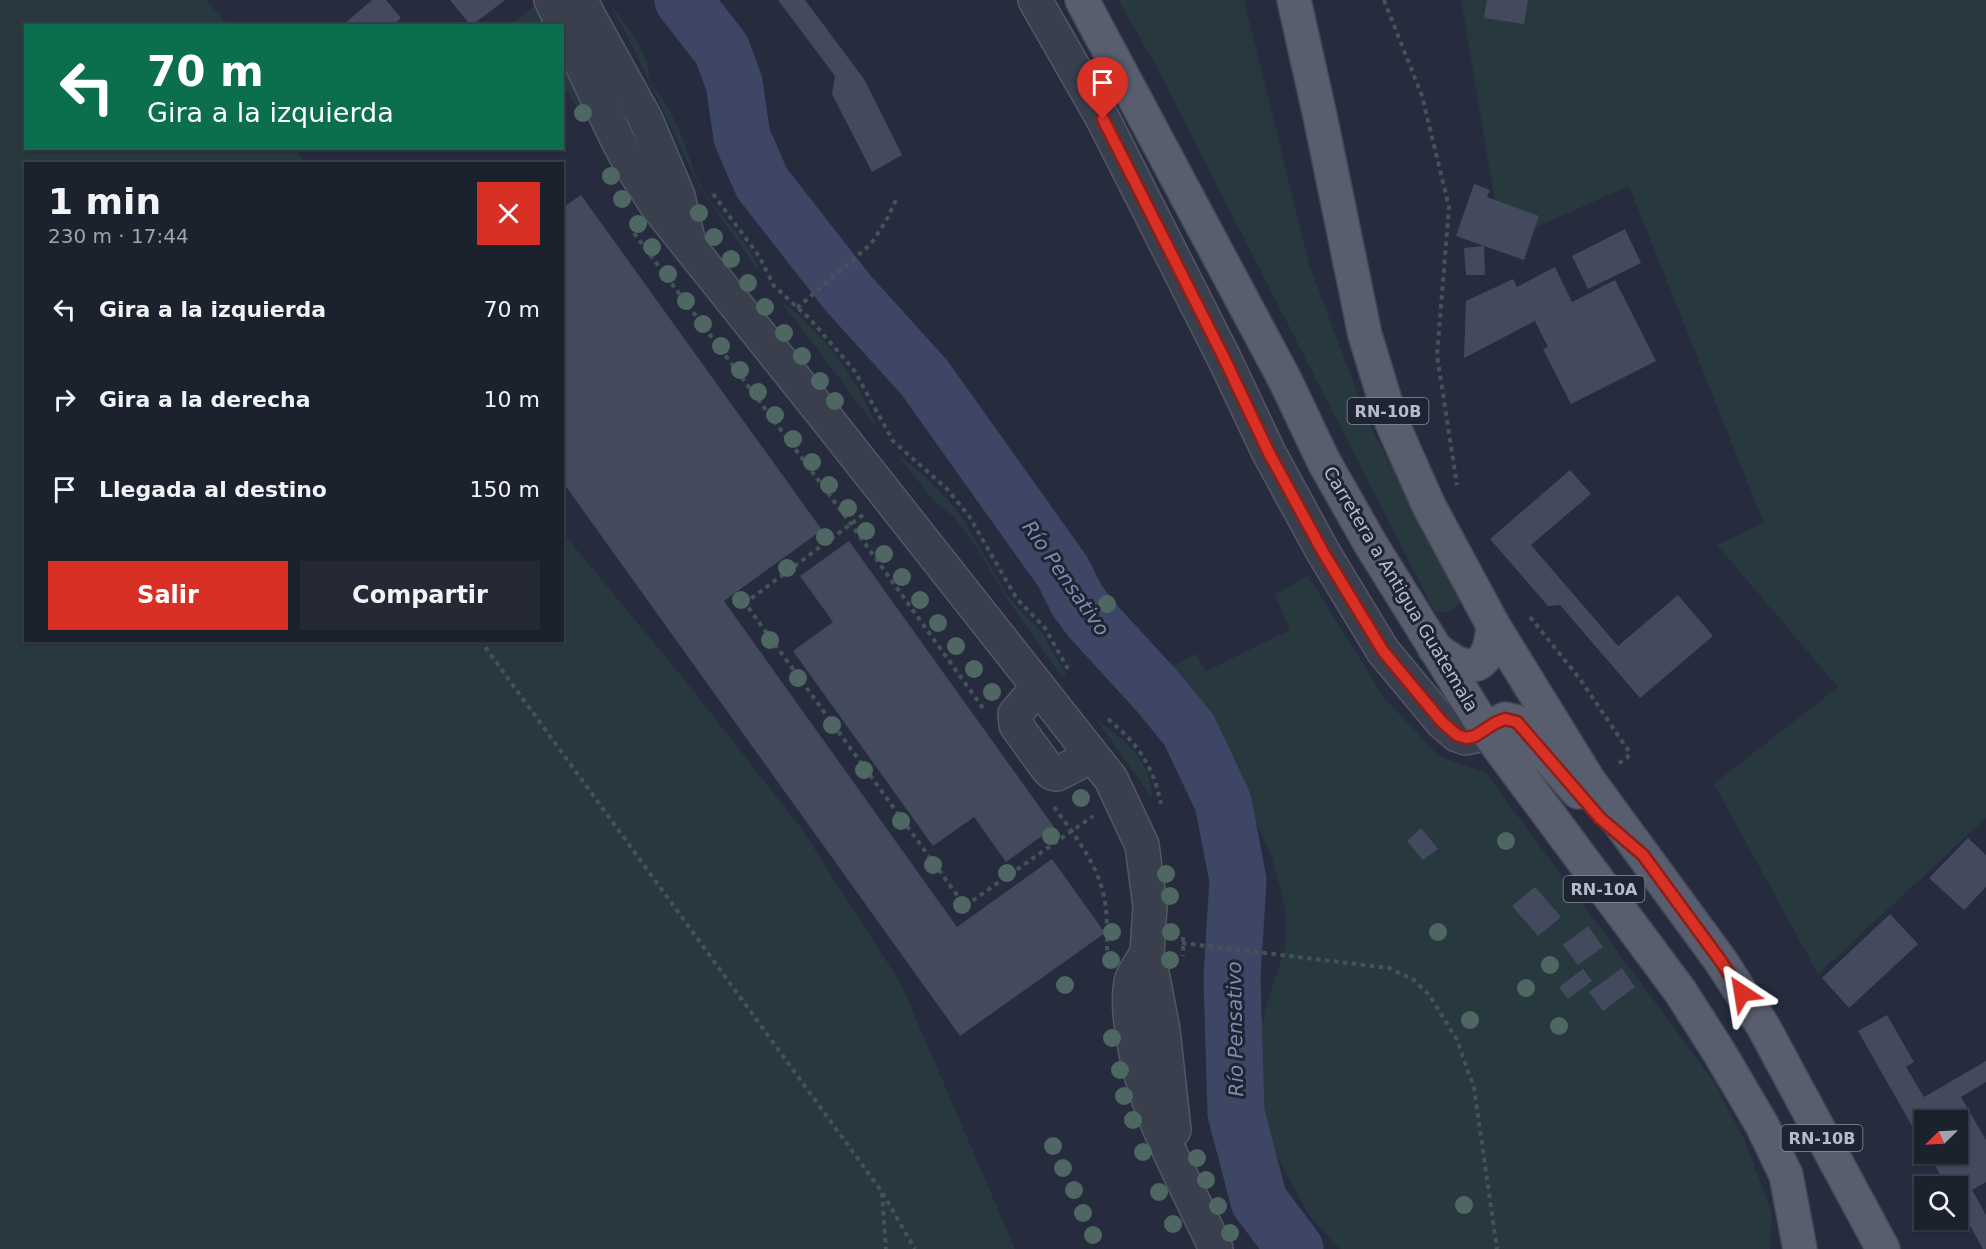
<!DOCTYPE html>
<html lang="es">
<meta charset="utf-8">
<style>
:root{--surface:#1c212e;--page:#252936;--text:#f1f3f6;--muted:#a0a3aa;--line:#3a3e4a;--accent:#d93025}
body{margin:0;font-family:"DejaVu Sans",sans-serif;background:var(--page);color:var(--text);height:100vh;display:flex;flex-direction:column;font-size:22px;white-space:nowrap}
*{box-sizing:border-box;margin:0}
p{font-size:20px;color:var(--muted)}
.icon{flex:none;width:33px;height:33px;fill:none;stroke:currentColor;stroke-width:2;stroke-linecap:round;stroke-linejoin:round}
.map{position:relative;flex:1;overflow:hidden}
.sheet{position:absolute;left:24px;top:162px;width:540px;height:480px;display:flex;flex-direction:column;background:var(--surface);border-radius:0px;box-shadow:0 2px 4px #0004,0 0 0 2px var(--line)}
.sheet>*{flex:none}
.top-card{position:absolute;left:24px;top:24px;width:540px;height:126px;border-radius:0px;box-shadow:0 2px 4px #0004,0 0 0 2px var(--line);background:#0b6e4f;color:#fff;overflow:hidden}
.needle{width:39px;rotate:246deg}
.fabs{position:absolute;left:1914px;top:1110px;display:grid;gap:12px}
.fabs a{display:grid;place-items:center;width:54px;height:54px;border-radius:0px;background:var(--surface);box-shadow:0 2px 4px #0004,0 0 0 2px var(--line);font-size:30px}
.pin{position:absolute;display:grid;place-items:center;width:51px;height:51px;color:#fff;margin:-62px -26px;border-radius:50% 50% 50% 0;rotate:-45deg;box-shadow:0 0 6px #0007}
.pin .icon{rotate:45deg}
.me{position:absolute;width:66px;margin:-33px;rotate:327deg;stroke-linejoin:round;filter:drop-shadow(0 0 4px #0008)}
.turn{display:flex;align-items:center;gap:21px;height:126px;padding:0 24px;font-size:27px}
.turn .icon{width:78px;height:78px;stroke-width:2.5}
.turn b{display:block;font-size:42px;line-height:51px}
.round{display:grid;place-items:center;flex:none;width:63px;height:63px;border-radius:0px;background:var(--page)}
.headline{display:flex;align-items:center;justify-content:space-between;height:102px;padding:0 24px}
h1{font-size:36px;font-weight:600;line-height:45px}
.cta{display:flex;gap:12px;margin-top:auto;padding:12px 24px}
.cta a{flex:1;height:69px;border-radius:0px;background:var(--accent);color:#fff;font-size:24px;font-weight:600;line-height:69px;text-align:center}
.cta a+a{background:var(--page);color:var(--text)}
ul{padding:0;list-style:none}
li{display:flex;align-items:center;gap:18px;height:90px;padding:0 24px}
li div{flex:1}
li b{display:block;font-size:22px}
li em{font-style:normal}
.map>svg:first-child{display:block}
</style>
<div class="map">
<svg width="1986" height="1249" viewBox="0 0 1986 1249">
<rect width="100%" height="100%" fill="#262c3e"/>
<g fill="#28383f">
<path d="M0 0H206L228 25 26 26V148L298 149 303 163 26 164V640H562L563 533 684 679 801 828 901 984 1015 1249H0Z"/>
<path d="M607 0C621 19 639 39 647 62 649 69 648 77 651 84 655 91 661 96 665 102 671 113 677 124 681 135 689 152 692 170 701 187 719 218 750 238 760 273L700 188 625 31Z"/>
<path d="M1118 0H1244L1310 267 1367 419 1461 601C1453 611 1448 613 1435 612L1154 62Z"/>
<path d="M1461 0H1986V818L1818 974 1714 784 1838 687 1717 545 1764 523 1629 186 1502 242Z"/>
<path d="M534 6 543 25H519L516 21Z"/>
<path d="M563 65 587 116 585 118 563 86Z"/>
<path d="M780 300C825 334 856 376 877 428Z"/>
<path d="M897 454 924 475 948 500 963 519 1007 595 1043 634 1066 674 1065 676 1062 677 1005 596 974 543 954 517 933 500Z"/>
<path d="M1308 576 1385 699 1439 756 1486 773 1714 1082 1745 1141 1772 1214 1770 1249H1340L1311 1218 1292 1184 1271 1144 1255 1095 1256 1049 1266 1007 1285 948V907L1272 858 1211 724 1170 667 1196 654 1206 671 1290 630 1275 594Z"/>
<path d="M1096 719C1127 742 1149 757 1152 798Z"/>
</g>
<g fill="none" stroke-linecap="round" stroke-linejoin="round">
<path stroke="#3d4765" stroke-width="57" d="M683 0 722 50 734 83 742 137 762 183 848 293 924 377 1063 572 1077 600 1091 619 1157 691 1189 730 1223 802 1238 880 1232 977 1236 1113 1259 1201 1295 1249"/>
</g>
<g fill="#434a5d">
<path d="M372 0H386L401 18 392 26H342Z"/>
<path d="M450 0H505L471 26Z"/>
<path d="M778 0H805L864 79 902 155 872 172 832 94 835 76Z"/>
<path d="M1487 0H1528L1524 24 1484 18Z"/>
<path d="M1474 184 1490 190 1487 197 1539 216 1524 260 1456 236Z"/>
<path d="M581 195 822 530 724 601 957 927 1052 859 1105 933 960 1036 562 481V208Z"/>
<path d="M1625 229 1641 263 1588 289 1572 256Z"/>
<path d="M1484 246 1485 275H1466L1464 248Z"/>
<path d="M1555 267 1572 302 1615 280 1656 361 1571 404 1543 349 1548 347 1535 321 1464 358 1466 301 1513 279 1517 287Z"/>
<path d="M1570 470 1591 494 1531 545 1618 646 1678 595 1713 636 1640 698 1560 605 1548 606 1490 539Z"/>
<path d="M849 541 1054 827 1006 862 974 817 933 846 793 651 833 622 800 576Z"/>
<path d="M1421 828 1438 849 1423 860 1407 841Z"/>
<path d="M1968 838 1986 855V887L1964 910 1929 878Z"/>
<path d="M1535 887 1561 917 1538 936 1512 906Z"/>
<path d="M1890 914 1918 944 1849 1008 1822 978Z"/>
<path d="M1588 926 1603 947 1578 965 1563 945Z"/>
<path d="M1622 968 1635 987 1603 1011 1589 992Z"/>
<path d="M1583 969 1592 981 1568 999 1559 987Z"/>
<path d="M1887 1015 1914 1062 1906 1067 1924 1097 1986 1061V1082L1961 1097 1986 1140V1182L1972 1190 1986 1215V1249H1983L1958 1204V1186H1947L1928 1154H1958V1120H1924V1147L1858 1031Z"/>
</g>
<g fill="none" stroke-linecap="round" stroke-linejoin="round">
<g stroke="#525766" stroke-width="36">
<g id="minor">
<path d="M551 0 617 139 632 167 657 206 831 424 1111 779 1142 845 1150 906 1147 953 1153 978 1163 1030 1174 1130"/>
<path d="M580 0 646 120 678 196 688 239"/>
<path d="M1035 0 1103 119 1224 358 1269 453 1323 552 1383 651 1442 722 1457 735 1466 738 1475 736 1486 730"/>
<path d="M1038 687 1015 714 1016 725 1047 768 1052 773 1057 774 1092 756"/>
<path d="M1147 953C1142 962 1133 972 1131 982 1128 999 1130 1019 1133 1036 1144 1113 1184 1179 1216 1249"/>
</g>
</g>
<g stroke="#434857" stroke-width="36">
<g id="major">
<path d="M1082 0 1285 380 1324 462 1370 543 1486 730 1680 991 1719 1052 1762 1125 1786 1175 1800 1249"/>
<path d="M1294 0 1320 116 1365 335 1392 423 1429 506 1493 625 1589 781 1720 960 1763 1026 1883 1249"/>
<path d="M1435 649C1442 653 1451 661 1459 664 1487 673 1492 644 1493 625"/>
<path d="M1486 730 1505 719 1517 722 1578 792"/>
</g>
</g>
<g stroke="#435459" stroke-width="4" stroke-dasharray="4.5 4.5" stroke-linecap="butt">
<path d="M1384 0 1422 96 1449 207 1437 355 1457 485"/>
<path d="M713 194 759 256 774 286 810 319 854 370 893 441 947 489 969 516 1017 599 1045 628 1068 669"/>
<path d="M634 233 851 524 983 708"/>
<path d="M797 308 871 244 887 219 896 200"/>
<path d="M863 515 745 603 965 906 1093 816"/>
<path d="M1530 617 1580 679 1630 753 1627 758 1616 765"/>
<path d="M480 640 882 1192 915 1249"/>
<path d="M1108 719C1138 744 1153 765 1161 804"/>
<path d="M1054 807C1072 831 1093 858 1102 888 1108 909 1107 932 1107 953"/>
<path d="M1183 937V956"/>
<path d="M1182 943 1389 968 1414 980 1430 996 1457 1040 1474 1088 1497 1249"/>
<path d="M882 1193 886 1249"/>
</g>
<use href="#minor" stroke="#3a3f4e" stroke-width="33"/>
<use href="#major" stroke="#585e6e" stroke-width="33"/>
</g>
<g fill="#4e6762">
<circle cx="583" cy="113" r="9"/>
<circle cx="611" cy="176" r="9"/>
<circle cx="622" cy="199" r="9"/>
<circle cx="699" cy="213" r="9"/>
<circle cx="638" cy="224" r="9"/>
<circle cx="714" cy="237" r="9"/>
<circle cx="652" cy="247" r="9"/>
<circle cx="731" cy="259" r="9"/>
<circle cx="668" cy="274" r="9"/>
<circle cx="748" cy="283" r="9"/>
<circle cx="686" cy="301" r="9"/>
<circle cx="765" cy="307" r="9"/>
<circle cx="703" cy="324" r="9"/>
<circle cx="784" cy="333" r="9"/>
<circle cx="721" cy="346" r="9"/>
<circle cx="802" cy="356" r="9"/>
<circle cx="740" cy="370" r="9"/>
<circle cx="820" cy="381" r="9"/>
<circle cx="758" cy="392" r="9"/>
<circle cx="835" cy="401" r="9"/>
<circle cx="775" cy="415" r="9"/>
<circle cx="793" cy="439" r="9"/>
<circle cx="812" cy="462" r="9"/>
<circle cx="829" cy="485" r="9"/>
<circle cx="848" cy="508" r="9"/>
<circle cx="866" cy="531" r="9"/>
<circle cx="825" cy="537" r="9"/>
<circle cx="884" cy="554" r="9"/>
<circle cx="787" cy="568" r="9"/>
<circle cx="902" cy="577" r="9"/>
<circle cx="741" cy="600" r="9"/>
<circle cx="920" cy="600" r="9"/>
<circle cx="1107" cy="604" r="9"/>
<circle cx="938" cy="623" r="9"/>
<circle cx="770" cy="640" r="9"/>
<circle cx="956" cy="646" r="9"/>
<circle cx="974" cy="669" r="9"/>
<circle cx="798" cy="678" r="9"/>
<circle cx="992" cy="692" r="9"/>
<circle cx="832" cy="725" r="9"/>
<circle cx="864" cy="770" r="9"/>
<circle cx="1081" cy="798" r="9"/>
<circle cx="901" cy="821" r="9"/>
<circle cx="1051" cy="836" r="9"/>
<circle cx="1506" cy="841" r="9"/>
<circle cx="933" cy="865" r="9"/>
<circle cx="1007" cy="873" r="9"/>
<circle cx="1166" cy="874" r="9"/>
<circle cx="1170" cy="896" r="9"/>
<circle cx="962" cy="905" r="9"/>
<circle cx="1112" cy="932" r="9"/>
<circle cx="1171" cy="932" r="9"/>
<circle cx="1438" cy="932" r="9"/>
<circle cx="1111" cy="960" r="9"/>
<circle cx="1170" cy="960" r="9"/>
<circle cx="1550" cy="965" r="9"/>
<circle cx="1065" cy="985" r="9"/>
<circle cx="1526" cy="988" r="9"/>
<circle cx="1470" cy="1020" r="9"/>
<circle cx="1559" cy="1026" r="9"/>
<circle cx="1112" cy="1038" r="9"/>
<circle cx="1120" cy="1070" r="9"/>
<circle cx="1124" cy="1096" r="9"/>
<circle cx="1133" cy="1120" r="9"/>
<circle cx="1053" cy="1146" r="9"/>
<circle cx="1143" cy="1152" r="9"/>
<circle cx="1197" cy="1158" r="9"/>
<circle cx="1063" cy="1168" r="9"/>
<circle cx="1206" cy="1180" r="9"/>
<circle cx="1074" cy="1190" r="9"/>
<circle cx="1159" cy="1192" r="9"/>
<circle cx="1464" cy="1205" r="9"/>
<circle cx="1218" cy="1206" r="9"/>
<circle cx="1083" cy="1213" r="9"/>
<circle cx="1173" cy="1224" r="9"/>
<circle cx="1230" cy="1233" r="9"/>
<circle cx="1093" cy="1235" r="9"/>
</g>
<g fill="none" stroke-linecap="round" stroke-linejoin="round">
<g stroke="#8d1f18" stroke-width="15">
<path id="route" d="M1103 119 1224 358 1269 453 1323 552 1383 651 1442 722 1457 735 1466 738 1475 736 1495 723 1505 719 1517 722 1600 818 1643 855 1720 960 1742 993"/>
</g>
<use href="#route" stroke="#d93025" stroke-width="10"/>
</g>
<g text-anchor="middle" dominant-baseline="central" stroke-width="6" stroke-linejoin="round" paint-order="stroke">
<g fill="#1f2433" stroke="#898d9c" stroke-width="1.5">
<rect x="1347.5" y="398" width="81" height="26" rx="4.5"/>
<rect x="1563.5" y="876" width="81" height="26" rx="4.5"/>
<rect x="1781.5" y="1125" width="81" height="26" rx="4.5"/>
</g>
<g font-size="16" font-weight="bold" fill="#b6bac9">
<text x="1388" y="411">RN-10B</text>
<text x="1604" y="889">RN-10A</text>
<text x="1822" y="1138">RN-10B</text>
</g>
<g font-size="18" fill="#b6bac9" stroke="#1f2433">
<text transform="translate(1401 589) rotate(59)">Carretera a Antigua Guatemala</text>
</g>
<g font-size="20" font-style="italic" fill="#808cae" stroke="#1f2433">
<text transform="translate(1066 578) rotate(55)">Río Pensativo</text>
<text transform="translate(1235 1029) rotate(-91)">Río Pensativo</text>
</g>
</g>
</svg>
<div class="fabs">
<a><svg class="needle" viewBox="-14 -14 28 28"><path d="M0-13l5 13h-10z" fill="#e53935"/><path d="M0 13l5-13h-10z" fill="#a0a3aa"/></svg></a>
<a><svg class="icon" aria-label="search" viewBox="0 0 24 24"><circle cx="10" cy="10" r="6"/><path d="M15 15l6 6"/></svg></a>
</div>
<div class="pin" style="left:1103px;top:119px;background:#d93025"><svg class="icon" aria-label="arrive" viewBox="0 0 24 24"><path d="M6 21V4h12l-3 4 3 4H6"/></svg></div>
<svg class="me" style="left:1742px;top:993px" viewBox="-20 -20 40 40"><path d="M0-17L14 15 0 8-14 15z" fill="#d93025" stroke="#fff" stroke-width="4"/></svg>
<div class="top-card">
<div class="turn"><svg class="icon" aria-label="left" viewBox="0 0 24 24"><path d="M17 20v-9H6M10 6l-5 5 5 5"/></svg><div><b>70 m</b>Gira a la izquierda</div></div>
</div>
<section class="sheet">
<div class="headline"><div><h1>1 min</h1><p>230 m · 17:44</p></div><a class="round" style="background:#d93025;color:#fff"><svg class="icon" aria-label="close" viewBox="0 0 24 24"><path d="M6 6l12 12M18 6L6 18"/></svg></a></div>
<ul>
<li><svg class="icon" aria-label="left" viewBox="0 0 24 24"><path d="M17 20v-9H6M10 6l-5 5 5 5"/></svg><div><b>Gira a la izquierda</b></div><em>70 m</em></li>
<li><svg class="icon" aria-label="right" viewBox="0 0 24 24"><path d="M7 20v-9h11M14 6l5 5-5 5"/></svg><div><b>Gira a la derecha</b></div><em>10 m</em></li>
<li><svg class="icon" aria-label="arrive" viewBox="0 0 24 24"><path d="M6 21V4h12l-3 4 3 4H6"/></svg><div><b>Llegada al destino</b></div><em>150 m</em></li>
</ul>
<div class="cta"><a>Salir</a><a>Compartir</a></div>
</section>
</div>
